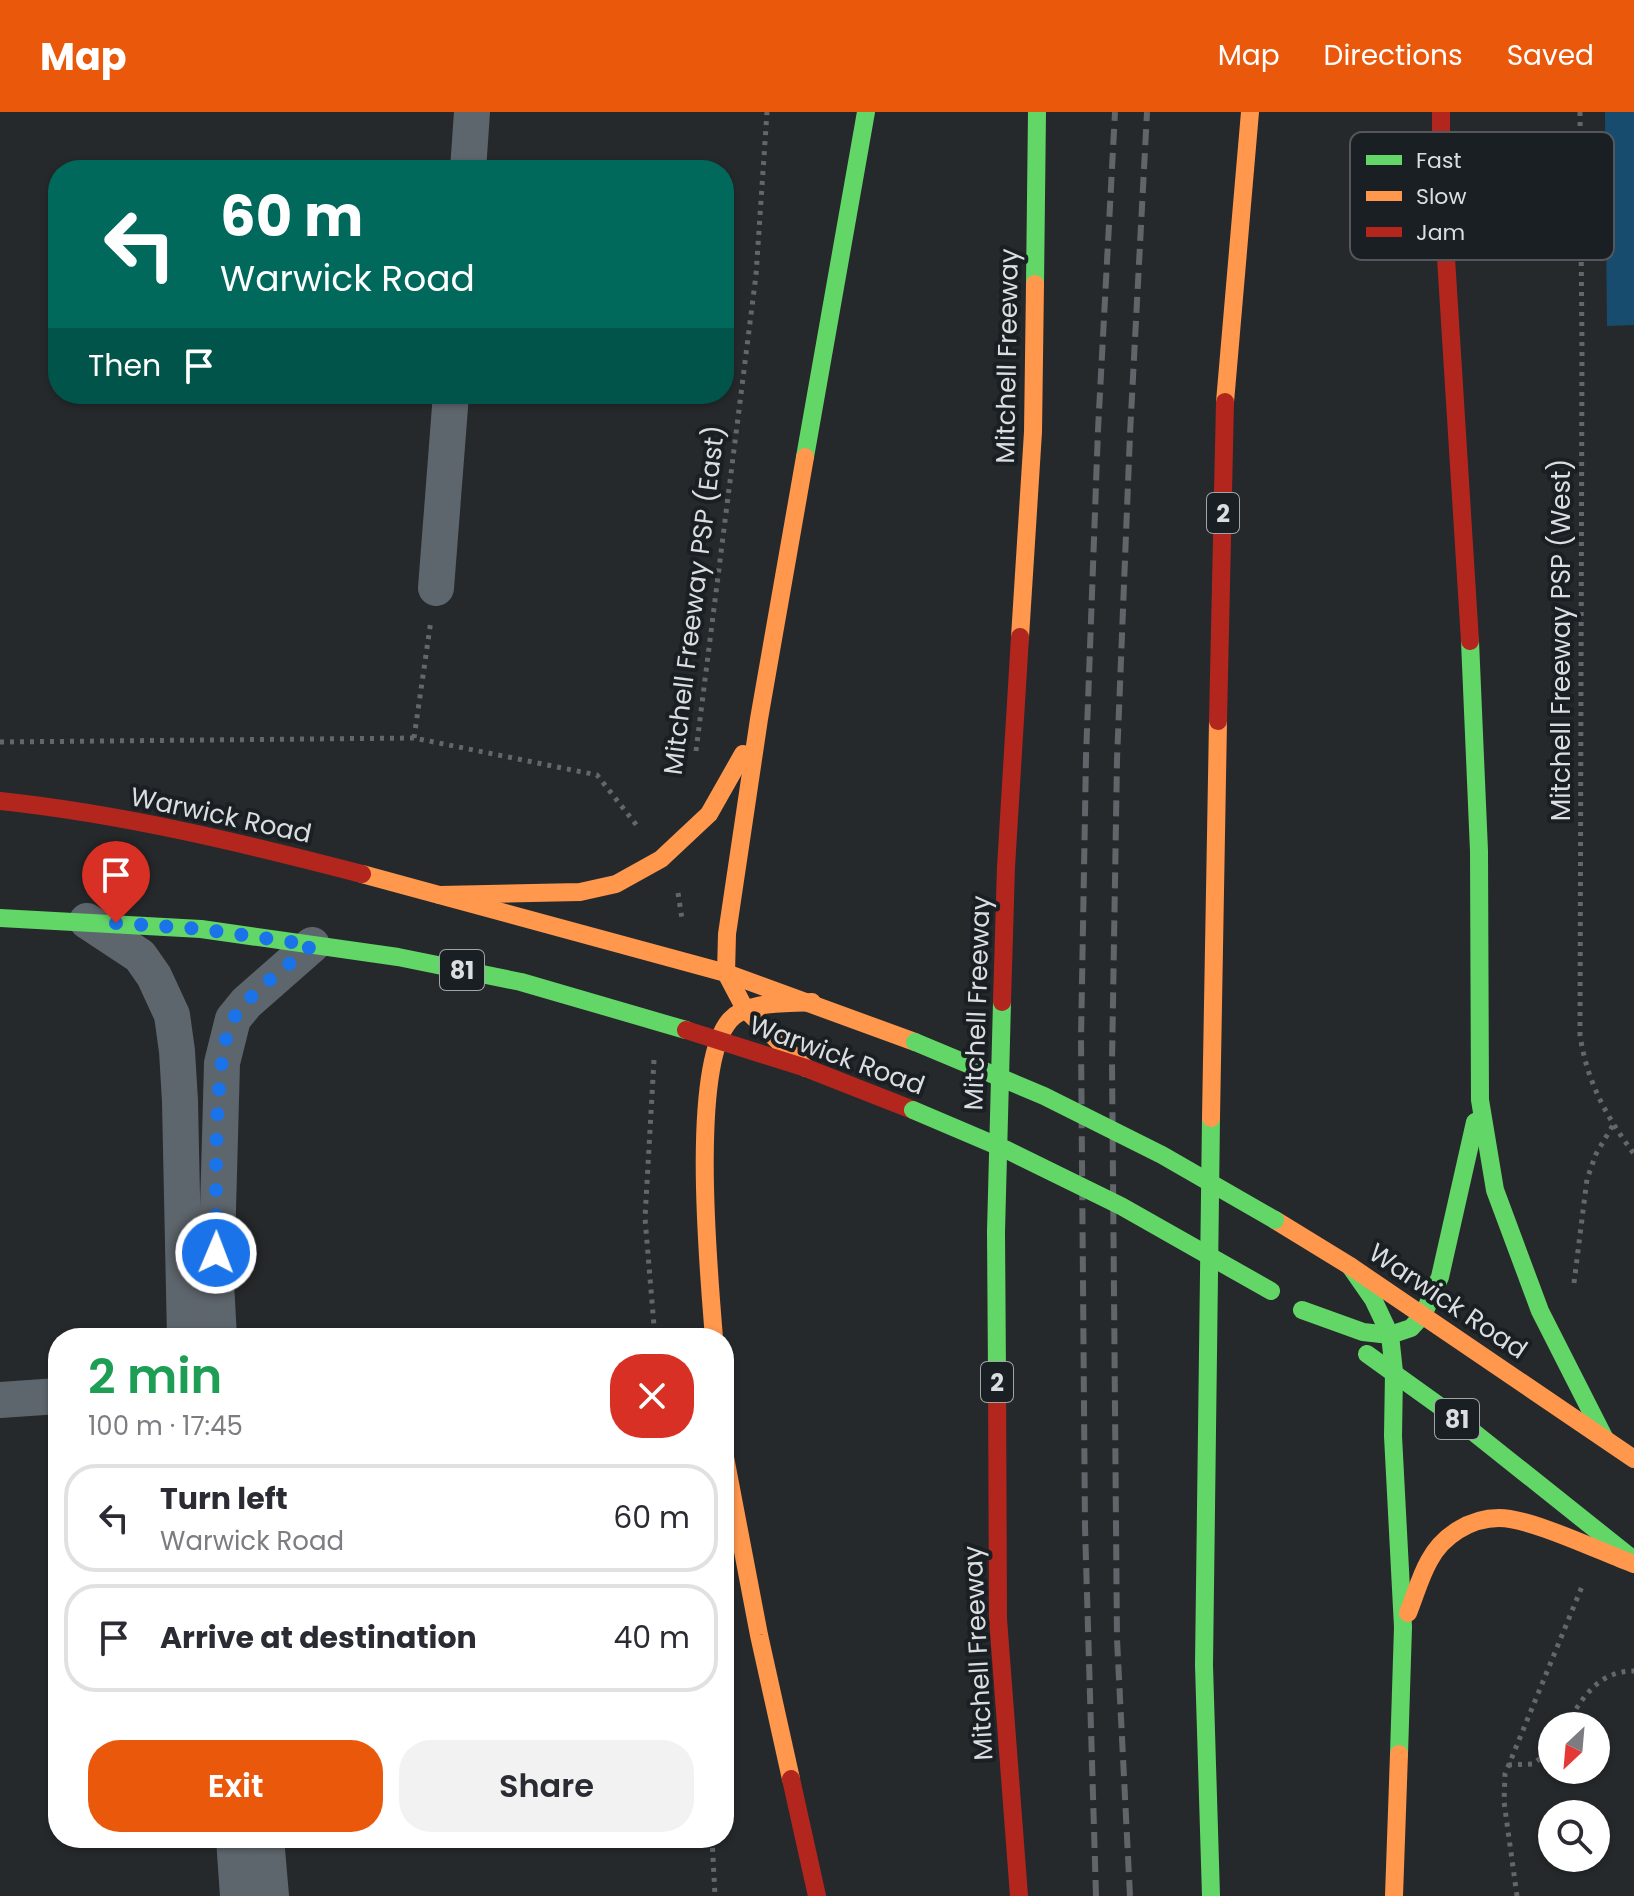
<!DOCTYPE html>
<meta charset="utf-8">
<style>
:root{--surface:#fff;--page:#f2f2f3;--text:#2b2b33;--muted:#7c7c81;--line:#e1e1e2;--accent:#ea580c}
body{margin:0;font-family:Poppins,sans-serif;background:var(--page);color:var(--text);height:100vh;display:flex;flex-direction:column;font-size:30px;white-space:nowrap}
*{box-sizing:border-box;margin:0}
p{font-size:26px;color:var(--muted)}
.icon{flex:none;width:44px;height:44px;fill:none;stroke:currentColor;stroke-width:2;stroke-linecap:round;stroke-linejoin:round}
.map{position:relative;flex:1;overflow:hidden}
.details{position:absolute;left:48px;top:1216px;width:686px;height:520px;display:flex;flex-direction:column;background:var(--surface);border-radius:32px;box-shadow:0 2px 6px #0004}
.details>*{flex:none}
.guide{position:absolute;left:48px;top:48px;width:686px;height:244px;border-radius:32px;box-shadow:0 2px 6px #0004;background:#00695c;color:#fff;overflow:hidden}
.needle{width:52px;rotate:206deg}
.buttons{position:absolute;left:1538px;top:1600px;display:grid;gap:16px}
.buttons a{display:grid;place-items:center;width:72px;height:72px;border-radius:50%;background:var(--surface);box-shadow:0 2px 6px #0004;font-size:40px}
.pin{position:absolute;display:grid;place-items:center;width:68px;height:68px;color:#fff;margin:-82px -34px;border-radius:50% 50% 50% 0;rotate:-45deg;box-shadow:0 0 8px #0007}
.pin .icon{rotate:45deg}
.me{position:absolute;width:88px;margin:-44px;rotate:1deg;stroke-linejoin:round;filter:drop-shadow(0 0 6px #0008)}
.turn{display:flex;align-items:center;gap:28px;height:168px;padding:0 40px;font-size:36px}
.turn .icon{width:104px;height:104px;stroke-width:2.5}
.turn b{display:block;font-size:56px;line-height:68px}
.then{display:flex;align-items:center;height:76px;padding:0 40px;background:#0003;gap:16px;font-size:30px}
.round{display:grid;place-items:center;flex:none;width:84px;height:84px;border-radius:32px;background:var(--page)}
.head{display:flex;align-items:center;justify-content:space-between;height:136px;padding:0 40px}
h1{font-size:48px;font-weight:600;line-height:60px;color:#1e9e55}
.cta{display:flex;gap:16px;margin-top:auto;padding:16px 40px}
.cta a{flex:1;height:92px;border-radius:32px;background:var(--accent);color:#fff;font-size:32px;font-weight:600;line-height:92px;text-align:center}
.cta a+a{background:var(--page);color:var(--text)}
ul{padding:0;list-style:none}
li{display:flex;align-items:center;gap:24px;height:108px;margin:0 16px 12px;padding:0 24px;border:4px solid var(--line);border-radius:32px}
li div{flex:1}
li b{display:block;font-size:30px}
li em{font-style:normal}
header{display:flex;align-items:center;gap:48px;box-sizing:border-box;height:112px;padding:0 40px;background:var(--accent);color:#fff}
header strong{font-size:38px}
nav{display:flex;gap:44px;margin-inline-start:auto;font-size:28px}
.map>svg:first-child{display:block}
</style>
<header>
<strong>Map</strong>
<nav><a>Map</a><a>Directions</a><a>Saved</a></nav>
</header>
<div class="map">
<svg width="1634" height="1784" viewBox="0 0 1634 1784">
<rect width="100%" height="100%" fill="#26292b"/>
<path fill="#184c6e" d="M1605 0H1634V213L1607 214Z"/>
<g fill="none" stroke-linecap="round" stroke-linejoin="round">
<g stroke="#62676c" stroke-width="5" stroke-dasharray="4 6" stroke-linecap="butt">
<path d="M1580 0 1582 235 1580 923C1587 970 1606 1004 1634 1042"/>
<path d="M414 626 431 508"/>
<path d="M0 630 414 626 597 663 638 715"/>
<path d="M696 639 756 163 767 0"/>
<path d="M678 781 682 807"/>
<path d="M654 948 645 1106 655 1226"/>
<path d="M1574 1171 1587 1067 1596 1042 1613 1013"/>
<path d="M1566 1614C1582 1586 1598 1559 1634 1559"/>
<path d="M1508 1653 1533 1652 1552 1637"/>
<path d="M712 1726 715 1784"/>
<path d="M1517 1784 1504 1690 1505 1662 1583 1472"/>
</g>
<g stroke="#5e666d" stroke-width="36">
<path d="M468 58 472 0"/>
<path d="M436 476 451 282"/>
<path d="M87 809 140 844 154 864 172 903 177 939 180 989 185 1226"/>
<path d="M219 1226 216 1171 222 951 233 907 246 891 312 833"/>
<path d="M0 1288 58 1284"/>
<path d="M234 1726 238 1784"/>
<path d="M266 1726 271 1784"/>
</g>
<g stroke="#63d668" stroke-width="18">
<path d="M1035 172 1037 0"/>
<path d="M805 345 866 0"/>
<path d="M1470 529 1479 739 1480 988 1495 1078 1540 1199 1605 1327"/>
<path d="M0 806 201 817 398 845 521 870 686 918"/>
<path d="M1350 1154 1373 1187 1390 1223 1394 1260 1393 1324 1403 1515 1399 1642"/>
<path d="M1302 1198 1363 1220 1390 1223 1411 1216 1423 1203 1440 1165 1475 1010"/>
<path d="M1367 1242 1452 1303 1634 1448"/>
<path d="M997 1262 996 1120 1002 890"/>
<path d="M1211 1784 1204 1553 1211 1006"/>
</g>
<g stroke="#ff974d" stroke-width="18">
<path d="M1225 290 1250 0"/>
<path d="M805 345 759 607 727 822 726 861 745 897 806 956"/>
<path d="M1020 525 1033 320 1035 172"/>
<path d="M362 762 726 861 915 930"/>
<path d="M440 783 580 780 616 772 661 747 709 702 743 642"/>
<path d="M1211 1006 1218 609"/>
<path d="M1275 1108 1350 1154 1634 1347"/>
<path d="M714 1226C709 1162 689 954 730 908 748 888 788 892 812 890"/>
<path d="M724 1340 759 1523 791 1667"/>
<path d="M1408 1501C1415 1484 1420 1465 1429 1449 1442 1424 1470 1406 1499 1406 1531 1406 1601 1440 1634 1452"/>
<path d="M1394 1784 1399 1642"/>
</g>
<g stroke="#b3261e" stroke-width="18">
<path d="M1441 0V66L1470 529"/>
<path d="M1218 609 1225 290"/>
<path d="M0 689C122 702 243 731 362 762"/>
<path d="M1002 890 1006 755 1020 525"/>
<path d="M686 918 806 956 913 998"/>
<path d="M997 1262 998 1507 1019 1784"/>
<path d="M791 1667 817 1784"/>
</g>
<g stroke="#61656a" stroke-width="6" stroke-dasharray="16 8" stroke-linecap="butt">
<path d="M1096 1784 1085 1415 1081 927 1086 645 1098 318 1115 0"/>
<path d="M1130 1784 1117 1527 1112 950 1117 648 1130 322 1147 0"/>
</g>
<g stroke="#63d668" stroke-width="18">
<path d="M915 930 1044 984 1162 1043 1275 1108"/>
<path d="M913 998 1007 1038 1121 1094 1271 1179"/>
</g>
</g>
<g fill="none" stroke-linecap="round" stroke-linejoin="round">
<path stroke="#1a73e8" stroke-width="14" stroke-dasharray="0 25.2" d="M116 811 201 817 312 833C287 855 255 876 235 904 211 937 217 1094 216 1141"/>
</g>
<g text-anchor="middle" dominant-baseline="central" stroke-width="8" stroke-linejoin="round" paint-order="stroke">
<g fill="#1a1f24" stroke="#a0a5a8" stroke-width="2">
<rect x="1207" y="381" width="32" height="40" rx="6"/>
<rect x="440" y="838" width="44" height="40" rx="6"/>
<rect x="981" y="1250" width="32" height="40" rx="6"/>
<rect x="1435" y="1287" width="44" height="40" rx="6"/>
</g>
<g font-size="24" font-weight="bold" fill="#dadee1">
<text x="1223" y="401">2</text>
<text x="462" y="858">81</text>
<text x="997" y="1270">2</text>
<text x="1457" y="1307">81</text>
</g>
<g font-size="26" fill="#dadee1" stroke="#1a1f24">
<text transform="translate(1007 244) rotate(-89)">Mitchell Freeway</text>
<text transform="translate(694 488) rotate(-83)">Mitchell Freeway PSP (East)</text>
<text transform="translate(1561 528) rotate(-90)">Mitchell Freeway PSP (West)</text>
<text transform="translate(221 703) rotate(12)">Warwick Road</text>
<text transform="translate(977 891) rotate(-88)">Mitchell Freeway</text>
<text transform="translate(837 943) rotate(20)">Warwick Road</text>
<text transform="translate(1448 1189) rotate(34)">Warwick Road</text>
<text transform="translate(978 1541) rotate(-93)">Mitchell Freeway</text>
</g>
</g>
<rect x="1350" y="20" width="264" height="128" rx="12" fill="#1a1f24" stroke="#54585d" stroke-width="2"/>
<rect x="1366" y="43" width="36" height="10" fill="#63d668"/>
<rect x="1366" y="79" width="36" height="10" fill="#ff974d"/>
<rect x="1366" y="115" width="36" height="10" fill="#b3261e"/>
<g font-size="22" fill="#dadee1">
<text x="1416" y="56">Fast</text>
<text x="1416" y="92">Slow</text>
<text x="1416" y="128">Jam</text>
</g>
</svg>
<div class="buttons">
<a><svg class="needle" viewBox="-14 -14 28 28"><path d="M0-13l5 13h-10z" fill="#e53935"/><path d="M0 13l5-13h-10z" fill="#7c7c81"/></svg></a>
<a><svg class="icon" aria-label="search" viewBox="0 0 24 24"><circle cx="10" cy="10" r="6"/><path d="M15 15l6 6"/></svg></a>
</div>
<div class="pin" style="left:116px;top:811px;background:#d93025"><svg class="icon" aria-label="arrive" viewBox="0 0 24 24"><path d="M6 21V4h12l-3 4 3 4H6"/></svg></div>
<svg class="me" style="left:216px;top:1141px" viewBox="-20 -20 40 40"><circle r="17" fill="#1a73e8" stroke="#fff" stroke-width="3"/><path d="M0-11L8 9 0 5-8 9z" fill="#fff"/></svg>
<div class="guide">
<div class="turn"><svg class="icon" aria-label="left" viewBox="0 0 24 24"><path d="M17 20v-9H6M10 6l-5 5 5 5"/></svg><div><b>60 m</b>Warwick Road</div></div>
<div class="then">Then<svg class="icon" aria-label="arrive" viewBox="0 0 24 24"><path d="M6 21V4h12l-3 4 3 4H6"/></svg></div>
</div>
<section class="details">
<div class="head"><div><h1>2 min</h1><p>100 m · 17:45</p></div><a class="round" style="background:#d93025;color:#fff"><svg class="icon" aria-label="close" viewBox="0 0 24 24"><path d="M6 6l12 12M18 6L6 18"/></svg></a></div>
<ul>
<li><svg class="icon" aria-label="left" viewBox="0 0 24 24"><path d="M17 20v-9H6M10 6l-5 5 5 5"/></svg><div><b>Turn left</b><p>Warwick Road</p></div><em>60 m</em></li>
<li><svg class="icon" aria-label="arrive" viewBox="0 0 24 24"><path d="M6 21V4h12l-3 4 3 4H6"/></svg><div><b>Arrive at destination</b></div><em>40 m</em></li>
</ul>
<div class="cta"><a>Exit</a><a>Share</a></div>
</section>
</div>
